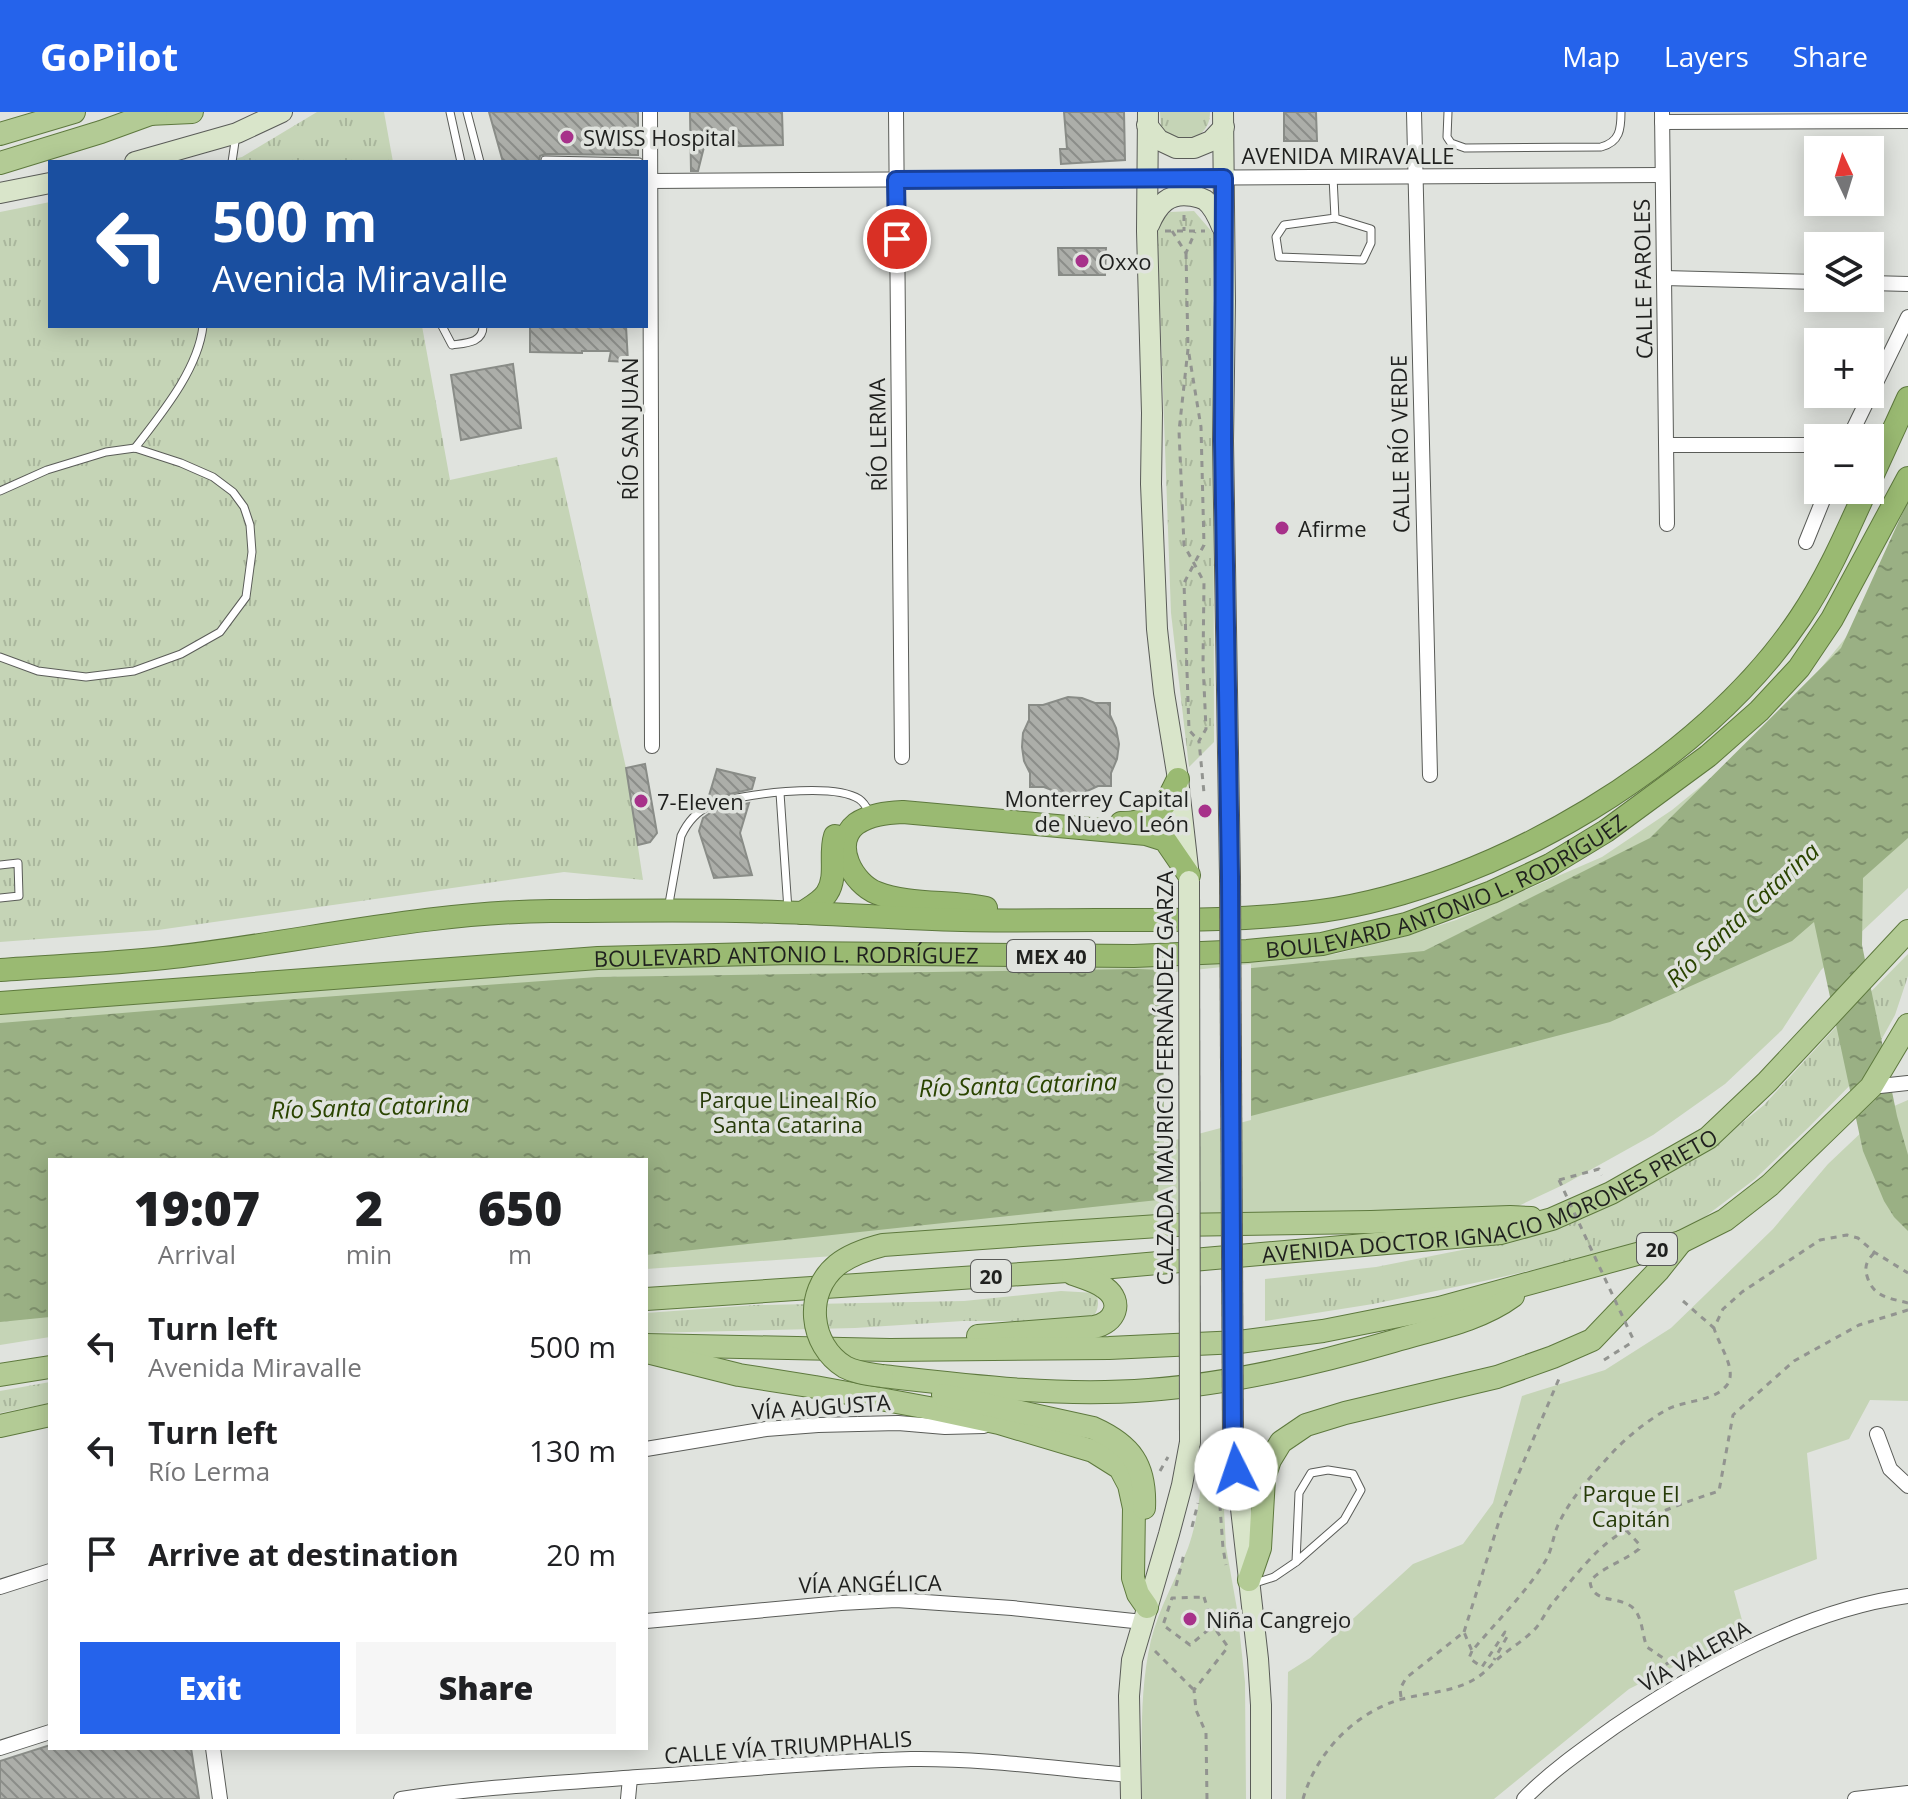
<!DOCTYPE html>
<meta charset="utf-8">
<style>
:root{--surface:#fff;--page:#f6f6f6;--text:#202124;--muted:#757577;--accent:#2563eb}
body{margin:0;font-family:"Open Sans",sans-serif;background:var(--page);color:var(--text);height:100vh;display:flex;flex-direction:column;font-size:30px;white-space:nowrap}
*{box-sizing:border-box;margin:0}
p{font-size:26px;color:var(--muted)}
.icon{flex:none;width:44px;height:44px;fill:none;stroke:currentColor;stroke-width:2;stroke-linecap:round;stroke-linejoin:round}
.map{position:relative;flex:1;overflow:hidden}
.sheet{position:absolute;left:48px;top:1046px;width:600px;height:592px;display:flex;flex-direction:column;background:var(--surface);border-radius:0px;box-shadow:0 4px 20px #0003}
.sheet>*{flex:none}
.hud{position:absolute;left:48px;top:48px;width:600px;height:168px;border-radius:0px;box-shadow:0 4px 20px #0003;background:#1a4fa0;color:#fff;overflow:hidden}
.needle{width:52px;rotate:356deg}
.fabs{position:absolute;left:1804px;top:24px;display:grid;gap:16px}
.fabs a{display:grid;place-items:center;width:80px;height:80px;border-radius:0px;background:var(--surface);box-shadow:0 4px 20px #0003;font-size:40px}
.pin{position:absolute;display:grid;place-items:center;width:68px;height:68px;color:#fff;margin:-34px;border:4px solid #fff;border-radius:50%;box-shadow:0 2px 8px #0007}
.me{position:absolute;width:88px;margin:-44px;rotate:356deg;stroke-linejoin:round;filter:drop-shadow(0 0 6px #0008)}
.turn{display:flex;align-items:center;gap:28px;height:168px;padding:0 32px;font-size:36px}
.turn .icon{width:104px;height:104px;stroke-width:2.5}
.turn b{display:block;font-size:56px;line-height:68px}
.eta{display:flex;justify-content:space-evenly;align-items:center;height:136px;text-align:center}
.eta b{font-size:48px;font-weight:800;line-height:56px}
.primary-button{display:flex;gap:16px;margin-top:auto;padding:16px 32px}
.primary-button a{flex:1;height:92px;border-radius:0px;background:var(--accent);color:#fff;font-size:32px;font-weight:800;line-height:92px;text-align:center}
.primary-button a+a{background:var(--page);color:var(--text)}
ul{padding:0;list-style:none}
li{display:flex;align-items:center;gap:24px;height:104px;padding:0 32px}
li div{flex:1}
li b{display:block;font-size:30px}
li em{font-style:normal}
header{display:flex;align-items:center;gap:48px;box-sizing:border-box;height:112px;padding:0 40px;background:var(--accent);color:#fff}
header strong{font-size:38px}
nav{display:flex;gap:44px;margin-inline-start:auto;font-size:28px}
.map>svg:first-child{display:block}
</style>
<header>
<strong>GoPilot</strong>
<nav><a>Map</a><a>Layers</a><a>Share</a></nav>
</header>
<div class="map">
<svg width="1908" height="1687" viewBox="0 0 1908 1687">
<defs>
<pattern id="grass-tufts" width="24" height="20" patternUnits="userSpaceOnUse" patternTransform="scale(2)"><rect width="24" height="20" fill="#c5d4b6"/><path d="M3 7l-1-3M5 7V3M7 7l1-3M15 17l-1-3M17 17v-4M19 17l1-3" fill="none" stroke="#a9b69c"/></pattern>
<pattern id="water-ripples" width="26" height="14" patternUnits="userSpaceOnUse" patternTransform="scale(2)"><rect width="26" height="14" fill="#9ab084"/><path d="M2 4q2-2 4 0t4 0M15 11q2-2 4 0t4 0" fill="none" stroke="#7d8f6b"/></pattern>
<pattern id="building-back-hatch" width="6" height="6" patternUnits="userSpaceOnUse" patternTransform="scale(2)"><rect width="6" height="6" fill="#acaea9"/><path d="M-1 5l2 2M0 0l6 6M5-1l2 2" fill="none" stroke="#8b8d89"/></pattern>
</defs>
<rect width="100%" height="100%" fill="#e0e3de"/>
<g fill="url(#grass-tufts)">
<path d="M317 0H384L393 50H221L242 45Z"/>
<path d="M1160 0H1210C1210 20 1197 25 1181 32L1161 18Z"/>
<path d="M50 90V214H422L450 368 557 345 626 656 643 768 564 760 158 818 0 830V100Z"/>
<path d="M1194 99 1213 121 1214 630 1189 655 1171 501 1157 114 1170 100Z"/>
<path d="M1908 842V864L1895 903 1864 959 1809 1015 1755 1067 1690 1116 1628 1136 1484 1169 1373 1192 1265 1209V1167L1376 1155 1487 1133 1711 1036 1764 993 1833 918Z"/>
<path d="M1061 1179 1096 1181C1100 1192 1098 1200 1090 1209H963L855 1216 646 1221V1201L756 1193 964 1189Z"/>
<path d="M50 1270V1291L0 1301V1279Z"/>
</g>
<g fill="#c5d4b6">
<path d="M1908 412V776L1821 858 1782 918 1725 972 1653 1023 1565 1072 1512 1097 646 1157V1048H50V1225L0 1233V902L239 881 670 853 1253 850 1335 842 1403 825 1456 808 1602 745 1672 698 1771 617 1852 518Z"/>
<path d="M1908 988V1289L1870 1288 1849 1327 1807 1341 1817 1447 1734 1479 1745 1519 1629 1577 1494 1687H1286L1288 1560 1310 1546 1413 1452 1463 1432 1493 1391 1522 1284 1605 1258 1671 1216 1773 1117 1828 1052 1885 998Z"/>
<path d="M1204 1340H1221L1226 1435 1237 1497 1245 1570 1246 1687H1142C1142 1634 1139 1580 1151 1528 1159 1496 1176 1467 1188 1436 1199 1405 1201 1373 1204 1340Z"/>
</g>
<path fill="url(#water-ripples)" d="M1908 389V726L1863 766 1862 833 1897 1004 1908 1043V1119L1894 1105 1884 1089 1863 1039 1814 810 1792 829 1610 910 1159 1028 1158 1088 646 1143V1048H50V1205L0 1210V911L282 888 597 865 1138 857 1162 858V865L1424 839 1650 726 1841 536Z"/>
<path fill="#e0e3de" d="M1251 852V1008L1164 1031 1163 854 1165 861Z"/>
<g fill="url(#building-back-hatch)" stroke="#898c87" stroke-width="2">
<path d="M489 0H638V43L545 42 540 44 539 50H503Z"/>
<path d="M690 0H782L783 33 704 35 698 59H691Z"/>
<path d="M1064 0H1124L1125 48 1061 52 1060 37H1067Z"/>
<path d="M1284 0H1316L1317 29H1284Z"/>
<path d="M1058 136H1106L1105 163H1059Z"/>
<path d="M530 214H626L628 250 609 249 611 239H582V241L530 240Z"/>
<path d="M513 252 521 316 461 328 451 263Z"/>
<path d="M1068 585 1082 586 1095 591H1110V603L1116 616 1119 632 1117 647 1111 661V674H1098L1085 680 1070 682 1057 680 1044 675H1030V661L1024 649 1022 635 1023 621 1029 608V593H1043Z"/>
<path d="M645 652 657 721 650 730 638 733 626 656Z"/>
<path d="M717 657 755 666 752 677 708 687Z"/>
<path d="M749 691 740 721 752 763 714 766 699 719 703 706 713 699Z"/>
<path d="M50 1633V1636H191L199 1687H0V1649Z"/>
</g>
<g fill="none" stroke-linecap="round" stroke-linejoin="round">
<g stroke="#5a5c58" stroke-width="9">
<g id="service">
<path d="M450 0 461 50"/>
<path d="M467 0 480 50"/>
<path d="M1448 0 1447 25 1451 31 1465 36 1601 35C1620 30 1621 17 1621 0"/>
<path d="M545 48 639 50"/>
<path d="M232 50 236 23"/>
<path d="M1333 65 1335 106 1284 113 1276 125 1279 145 1363 148 1371 131V117L1335 106"/>
<path d="M442 214 452 233C466 231 483 231 483 214"/>
<path d="M135 336C161 302 198 258 203 214"/>
<path d="M0 379 47 358 106 340 135 336 181 351 213 365 233 380 244 395 250 413 252 440 246 485 220 520 181 542 134 559 86 565 38 559 0 545"/>
<path d="M780 681 788 798"/>
<path d="M0 753 18 751 19 784 0 786"/>
<path d="M668 797 681 724C687 711 697 699 711 693 740 682 833 670 859 687 865 691 867 696 870 702"/>
<path d="M1252 1472 1274 1465 1296 1450 1344 1408 1361 1378 1353 1362 1328 1358 1311 1361 1299 1381 1296 1450"/>
</g>
</g>
<g stroke="#5a5c58" stroke-width="16">
<g id="minor">
<path d="M650 0 652 634"/>
<path d="M896 0 902 645"/>
<path d="M1414 0 1430 663"/>
<path d="M1662 0 1667 412"/>
<path d="M1662 10 1908 9"/>
<path d="M650 69 1662 63"/>
<path d="M1664 166 1818 170"/>
<path d="M1870 171 1908 172"/>
<path d="M1849 326 1908 205"/>
<path d="M1667 333H1818"/>
<path d="M1806 430 1827 378"/>
<path d="M1871 975 1908 971"/>
<path d="M1877 1322 1890 1357 1908 1374"/>
<path d="M646 1337 766 1317 818 1313 898 1311 945 1315 984 1314"/>
<path d="M0 1475 50 1459"/>
<path d="M646 1509 841 1491 896 1488 1012 1496 1143 1510"/>
<path d="M0 1636 50 1620"/>
<path d="M213 1636 220 1687"/>
<path d="M401 1687C479 1675 559 1671 638 1665 729 1659 820 1649 911 1647 984 1646 1058 1657 1130 1663"/>
<path d="M628 1687 630 1666"/>
<path d="M1524 1687C1550 1660 1583 1637 1614 1615 1699 1557 1805 1498 1908 1484"/>
<path d="M1855 1687 1908 1681"/>
</g>
</g>
<g stroke="#5a5c58" stroke-width="22">
<g id="secondary">
<path d="M1148 0 1147 119 1152 301 1151 372 1157 517 1164 581 1178 667 1189 765"/>
<path d="M1223 0 1225 189 1223 329 1230 765"/>
<path d="M1147 13 1159 28 1176 36H1194L1211 29 1224 15"/>
<path d="M135 50 237 21 282 0"/>
<path d="M0 81 50 71"/>
<path d="M1149 113C1158 92 1169 80 1192 84 1198 85 1200 85 1205 88 1213 94 1218 105 1222 115"/>
<path d="M1233 1326 1258 1547 1261 1593V1687"/>
<path d="M1131 1687 1129 1584 1132 1548 1169 1422 1182 1373 1190 1330"/>
</g>
</g>
<g stroke="#5e793e" stroke-width="24">
<g id="primary">
<path d="M149 2 192 0"/>
<path d="M0 22 74 0"/>
<path d="M0 51 101 20 156 0"/>
<path d="M1052 1121 1174 1113 1371 1110 1510 1105 1531 1106"/>
<path id="s1" d="M646 1187 1067 1159 1501 1121 1552 1107 1611 1081 1708 1026 1767 970 1908 819"/>
<path d="M978 1224 1094 1215C1115 1211 1124 1190 1105 1176 1096 1169 1084 1166 1073 1162"/>
<path d="M646 1233 890 1238 1109 1236 1239 1230 1323 1219 1439 1196 1681 1130 1725 1108 1770 1073 1871 975 1908 913"/>
<path d="M651 1241 739 1263 815 1275 929 1296 999 1311 1093 1339 1120 1356 1129 1373 1134 1396 1133 1466 1138 1482 1147 1495"/>
<path d="M0 1263 50 1255"/>
<path d="M882 1264C970 1274 1060 1285 1149 1278 1232 1272 1315 1252 1394 1229 1434 1217 1479 1209 1513 1184"/>
<path d="M943 1283 1093 1316C1131 1333 1146 1353 1144 1396"/>
<path d="M0 1314 50 1303"/>
<path d="M1249 1468 1260 1436 1264 1366 1270 1348 1281 1330 1306 1313 1345 1301 1497 1265 1553 1245 1592 1228 1658 1159 1681 1130"/>
</g>
</g>
<g stroke="#5e793e" stroke-width="24">
<g id="trunk">
<path d="M1870 369 1908 286"/>
<path d="M1121 711C1158 710 1163 698 1178 667"/>
<path d="M986 796C953 789 907 793 877 781 853 772 831 732 856 712 870 702 887 701 903 700L1146 722 1165 728 1189 763"/>
<path d="M802 801C811 795 822 789 827 781 838 764 829 742 835 724"/>
<path d="M0 858C55 854 110 852 164 846 293 832 421 800 551 799 613 799 675 798 736 799 812 800 887 806 962 808 1007 809 1051 808 1096 808 1171 808 1247 809 1321 799 1494 775 1703 651 1800 506 1827 466 1846 422 1866 378"/>
<path id="s2" d="M0 891 598 846 793 841 1134 844 1247 839 1322 832 1406 812 1492 780 1550 753 1606 719 1708 644 1759 599 1799 556 1832 507 1908 366"/>
</g>
</g>
<g stroke="#929490" stroke-width="3" stroke-dasharray="6 6" stroke-linecap="butt">
<path d="M1184 103V119"/>
<path d="M1165 119H1205"/>
<path d="M1172 119 1186 141 1195 120"/>
<path d="M1186 141 1188 237 1179 319 1184 433 1204 470 1203 551 1206 617 1199 629 1204 681"/>
<path d="M1189 242 1201 315 1204 433 1184 471 1189 618 1199 629"/>
<path d="M1559 1068 1599 1057 1602 1063"/>
<path d="M1874 1141C1867 1149 1864 1154 1867 1164 1873 1185 1889 1186 1908 1191"/>
<path d="M1683 1189 1714 1216"/>
<path d="M1604 1248 1634 1229"/>
<path d="M1160 1359 1168 1345"/>
<path d="M1219 1381 1223 1436 1226 1453"/>
<path d="M1192 1415 1198 1391"/>
<path d="M1626 1418 1639 1432V1437C1623 1450 1604 1454 1590 1469 1592 1494 1622 1482 1635 1498 1643 1509 1642 1523 1647 1535L1663 1546 1668 1553"/>
<path d="M1176 1474 1184 1442"/>
<path d="M1204 1485 1213 1514 1190 1533 1163 1513 1172 1486Z"/>
<path d="M1464 1520 1501 1403 1561 1262"/>
<path d="M1155 1539 1194 1578"/>
<path d="M1472 1539 1469 1546 1482 1555 1505 1520 1508 1523 1494 1548"/>
<path d="M1401 1585 1400 1577 1406 1566 1464 1520 1472 1539C1497 1509 1526 1481 1546 1448 1552 1438 1553 1424 1558 1413 1571 1385 1592 1363 1613 1340 1628 1324 1647 1309 1666 1298 1684 1288 1714 1290 1727 1273 1738 1258 1718 1232 1714 1216L1723 1197 1742 1180 1820 1128 1847 1123 1858 1126 1874 1140 1908 1161"/>
<path d="M1207 1687 1206 1621 1196 1598 1194 1578 1228 1535 1213 1514"/>
<path d="M1303 1687C1316 1641 1355 1600 1402 1587 1428 1580 1460 1580 1482 1562 1489 1556 1494 1550 1500 1545 1511 1536 1524 1528 1534 1518 1541 1511 1545 1501 1551 1493 1566 1475 1582 1454 1599 1438 1629 1409 1680 1392 1719 1379L1733 1303 1794 1249 1859 1213 1908 1198"/>
</g>
<use href="#service" stroke="#fff" stroke-width="7"/>
<use href="#minor" stroke="#fff" stroke-width="14"/>
<use href="#secondary" stroke="#d9e5ca" stroke-width="20"/>
<use href="#primary" stroke="#b3cb95" stroke-width="22"/>
<use href="#trunk" stroke="#9aba72" stroke-width="22"/>
<g stroke="#5a5c58" stroke-width="22" stroke-linecap="butt">
<g id="secondary-bridge">
<path d="M1230 765 1233 1326"/>
<path d="M1189 769 1190 1330"/>
</g>
</g>
<g stroke="#5e793e" stroke-width="24" stroke-linecap="butt">
<path id="primary-bridge" d="M882 1264C869 1262 856 1261 845 1255 809 1233 804 1180 837 1153 851 1142 867 1137 883 1133L1052 1121"/>
</g>
<g stroke="#929490" stroke-width="3" stroke-dasharray="6 6" stroke-linecap="butt">
<path d="M1169 757V769"/>
<path d="M1559 1068 1634 1229"/>
</g>
<use href="#secondary-bridge" stroke="#d9e5ca" stroke-width="20"/>
<use href="#primary-bridge" stroke="#b3cb95" stroke-width="22"/>
</g>
<g fill="none" stroke-linecap="round" stroke-linejoin="round">
<g stroke="#184099" stroke-width="20">
<path id="route" d="M897 127 896 68 1224 66 1223 329 1230 765 1233 1326 1236 1357"/>
</g>
<use href="#route" stroke="#2563eb" stroke-width="14"/>
</g>
<g fill="#a7318a" stroke="#e0e3de" stroke-width="3">
<circle cx="567" cy="25" r="8"/>
<circle cx="1082" cy="149" r="8"/>
<circle cx="1282" cy="416" r="8"/>
<circle cx="641" cy="689" r="8"/>
<circle cx="1205" cy="699" r="8"/>
<circle cx="1190" cy="1507" r="8"/>
</g>
<g text-anchor="middle" dominant-baseline="central" stroke-width="7" stroke-linejoin="round" paint-order="stroke">
<g fill="#e0e3de" stroke="#595a58" stroke-width="2">
<rect x="1007" y="828" width="88" height="32" rx="6"/>
<rect x="1637" y="1121" width="40" height="32" rx="6"/>
<rect x="971" y="1148" width="40" height="32" rx="6"/>
</g>
<g font-size="20" font-weight="bold" fill="#1f201e">
<text x="1051" y="844">MEX 40</text>
<text x="1657" y="1137">20</text>
<text x="991" y="1164">20</text>
</g>
<g font-size="22" fill="#1f201e" stroke="#e0e3de" text-anchor="start">
<text x="583" y="25">SWISS Hospital</text>
<text x="1098" y="149">Oxxo</text>
<text x="1298" y="416">Afirme</text>
<text x="1189" y="686" text-anchor="end">Monterrey Capital<tspan x="1189" dy="25">de Nuevo León</tspan></text>
<text x="657" y="689">7-Eleven</text>
<text x="1206" y="1507">Niña Cangrejo</text>
</g>
<g font-size="22" fill="#1f201e" stroke="#e0e3de">
<text x="1348" y="43">AVENIDA MIRAVALLE</text>
<text transform="translate(1642 167) rotate(-91)">CALLE FAROLES</text>
<text transform="translate(629 317) rotate(-90)">RÍO SAN JUAN</text>
<text transform="translate(877 323) rotate(-91)">RÍO LERMA</text>
<text transform="translate(1399 332) rotate(-91)">CALLE RÍO VERDE</text>
<text stroke="none"><textPath href="#s2" startOffset="1460">BOULEVARD ANTONIO L. RODRÍGUEZ</textPath></text>
<text stroke="none"><textPath href="#s2" startOffset="788">BOULEVARD ANTONIO L. RODRÍGUEZ</textPath></text>
<text transform="translate(1164 966) rotate(-90)">CALZADA MAURICIO FERNÁNDEZ GARZA</text>
<text stroke="none"><textPath href="#s1" startOffset="856">AVENIDA DOCTOR IGNACIO MORONES PRIETO</textPath></text>
<text transform="translate(821 1294) rotate(-4)">VÍA AUGUSTA</text>
<text transform="translate(870 1471) rotate(-1)">VÍA ANGÉLICA</text>
<text transform="translate(1694 1543) rotate(-29)">VÍA VALERIA</text>
<text transform="translate(788 1634) rotate(-4)">CALLE VÍA TRIUMPHALIS</text>
</g>
<g font-size="22" fill="#273b09" stroke="#e0e3de">
<text x="788" y="987">Parque Lineal Río<tspan x="788" dy="25">Santa Catarina</tspan></text>
<text x="1631" y="1381">Parque El<tspan x="1631" dy="25">Capitán</tspan></text>
</g>
<g font-size="24" font-style="italic" fill="#2a4400" stroke="#e0e3de">
<text transform="translate(1742 802) rotate(-43)">Río Santa Catarina</text>
<text transform="translate(1018 972) rotate(-2)">Río Santa Catarina</text>
<text transform="translate(370 994) rotate(-2)">Río Santa Catarina</text>
</g>
</g>
</svg>
<div class="fabs">
<a><svg class="needle" viewBox="-14 -14 28 28"><path d="M0-13l5 13h-10z" fill="#e53935"/><path d="M0 13l5-13h-10z" fill="#757577"/></svg></a>
<a><svg class="icon" aria-label="layers" viewBox="0 0 24 24"><path d="M12 4l9 5-9 5-9-5zM3 14l9 5 9-5"/></svg></a>
<a>+</a>
<a>−</a>
</div>
<div class="pin" style="left:897px;top:127px;background:#d93025"><svg class="icon" aria-label="arrive" viewBox="0 0 24 24"><path d="M6 21V4h12l-3 4 3 4H6"/></svg></div>
<svg class="me" style="left:1236px;top:1357px" viewBox="-20 -20 40 40"><circle r="19" fill="#fff"/><path d="M0-13L10 11 0 6-10 11z" fill="#2563eb"/></svg>
<div class="hud">
<div class="turn"><svg class="icon" aria-label="left" viewBox="0 0 24 24"><path d="M17 20v-9H6M10 6l-5 5 5 5"/></svg><div><b>500 m</b>Avenida Miravalle</div></div>
</div>
<section class="sheet">
<div class="eta">
<div><b>19:07</b><p>Arrival</p></div>
<div><b>2</b><p>min</p></div>
<div><b>650</b><p>m</p></div>
</div>
<ul>
<li><svg class="icon" aria-label="left" viewBox="0 0 24 24"><path d="M17 20v-9H6M10 6l-5 5 5 5"/></svg><div><b>Turn left</b><p>Avenida Miravalle</p></div><em>500 m</em></li>
<li><svg class="icon" aria-label="left" viewBox="0 0 24 24"><path d="M17 20v-9H6M10 6l-5 5 5 5"/></svg><div><b>Turn left</b><p>Río Lerma</p></div><em>130 m</em></li>
<li><svg class="icon" aria-label="arrive" viewBox="0 0 24 24"><path d="M6 21V4h12l-3 4 3 4H6"/></svg><div><b>Arrive at destination</b></div><em>20 m</em></li>
</ul>
<div class="primary-button"><a>Exit</a><a>Share</a></div>
</section>
</div>
